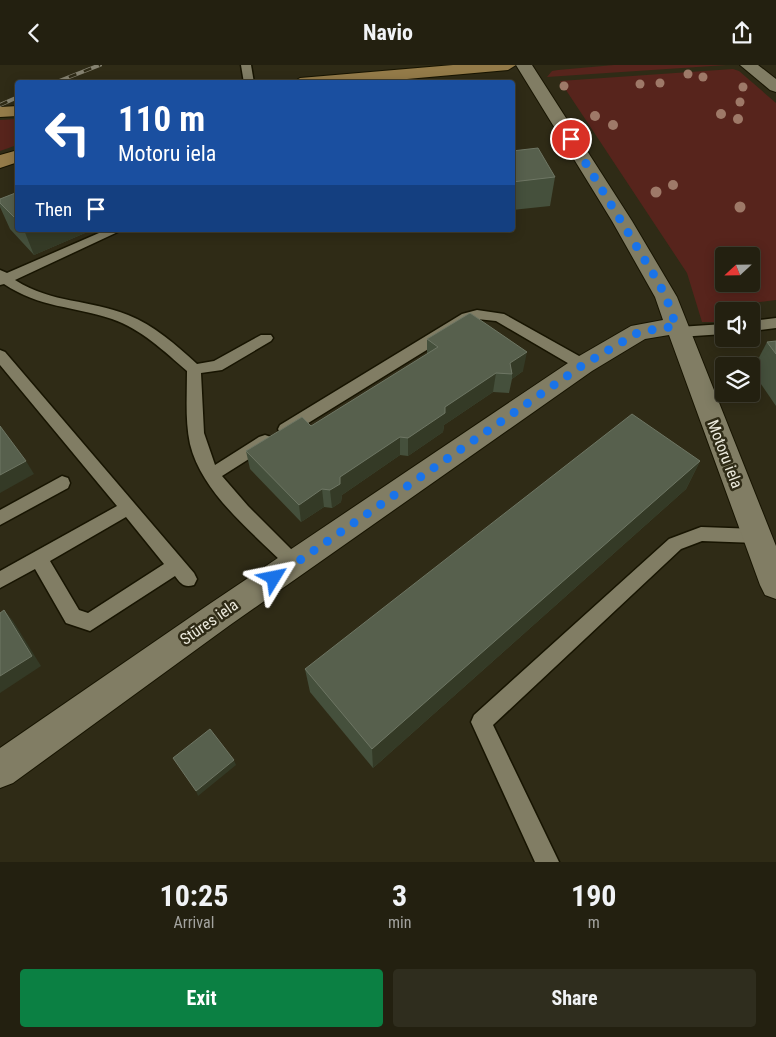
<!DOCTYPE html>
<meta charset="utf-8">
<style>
:root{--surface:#232010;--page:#2f2d1e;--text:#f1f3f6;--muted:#a3a39f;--line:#403e30;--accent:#0b8043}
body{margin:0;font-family:"Roboto Condensed",sans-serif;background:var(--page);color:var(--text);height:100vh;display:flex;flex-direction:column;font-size:19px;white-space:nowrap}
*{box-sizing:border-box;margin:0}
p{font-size:16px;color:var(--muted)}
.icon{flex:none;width:28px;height:28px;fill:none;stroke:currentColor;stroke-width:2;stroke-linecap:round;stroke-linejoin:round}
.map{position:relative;height:797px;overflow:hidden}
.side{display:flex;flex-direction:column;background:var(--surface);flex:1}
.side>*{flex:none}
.hud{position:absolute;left:15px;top:15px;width:500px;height:152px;border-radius:5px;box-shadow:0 2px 12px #0003,0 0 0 1px var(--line);background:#1a4fa0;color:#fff;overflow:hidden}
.needle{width:32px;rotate:248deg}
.tools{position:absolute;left:715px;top:182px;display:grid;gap:10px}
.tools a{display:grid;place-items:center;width:45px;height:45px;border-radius:5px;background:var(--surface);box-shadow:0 2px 12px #0003,0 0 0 1px var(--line);font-size:25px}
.pin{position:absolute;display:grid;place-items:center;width:42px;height:42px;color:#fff;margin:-21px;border:2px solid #fff;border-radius:50%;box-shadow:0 1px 5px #0007}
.me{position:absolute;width:55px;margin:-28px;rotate:55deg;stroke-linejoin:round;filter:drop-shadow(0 0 4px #0008)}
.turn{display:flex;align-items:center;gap:18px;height:105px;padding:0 20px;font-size:22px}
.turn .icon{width:65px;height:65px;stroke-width:2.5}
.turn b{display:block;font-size:35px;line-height:42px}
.then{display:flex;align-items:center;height:48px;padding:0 20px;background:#0003;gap:10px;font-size:19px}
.eta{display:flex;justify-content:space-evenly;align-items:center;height:85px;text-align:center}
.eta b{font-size:30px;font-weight:700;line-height:35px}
.cta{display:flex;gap:10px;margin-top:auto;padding:10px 20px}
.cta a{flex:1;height:58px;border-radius:5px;background:var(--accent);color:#fff;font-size:20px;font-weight:700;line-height:58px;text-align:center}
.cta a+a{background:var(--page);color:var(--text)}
header{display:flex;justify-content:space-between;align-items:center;height:65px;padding:0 20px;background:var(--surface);font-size:22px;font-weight:700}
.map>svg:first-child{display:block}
</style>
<header><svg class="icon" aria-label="back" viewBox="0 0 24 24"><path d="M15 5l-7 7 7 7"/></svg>Navio<svg class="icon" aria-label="share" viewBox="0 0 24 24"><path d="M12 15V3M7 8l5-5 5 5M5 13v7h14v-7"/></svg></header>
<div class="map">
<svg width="776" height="797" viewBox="0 0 776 797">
<rect width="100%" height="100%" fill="#2f2b16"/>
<g fill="#57241c" fill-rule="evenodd">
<path d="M614 0H727L547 12 552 6 558 5Z"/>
<path d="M733 4 739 6 776 38V235L742 239 743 246H724V257H702L687 208 560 16ZM724 191H751V219H724Z"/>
<path d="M17 54V80L0 86V55Z"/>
</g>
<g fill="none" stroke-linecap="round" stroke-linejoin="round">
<g stroke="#171401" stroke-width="3">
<g id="lane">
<path d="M241 0H251L254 18H244Z"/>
<path d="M106 165H122L15 215C53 239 89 234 128 250 154 260 176 280 197 299L214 296 261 270H271L273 273 271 276 222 305 201 308 204 368 215 400 259 372 265 370 271 372 273 376 271 380 222 411 248 441 301 494 304 499 301 504 295 507 289 504C254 468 202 429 190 379 185 355 187 330 187 306 164 286 141 264 112 254 73 241 40 243 4 219L0 220V205L7 208Z"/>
<path d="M477 245 504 249 588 296 590 300 588 304H578L496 256 477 254 292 368H280L278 364 280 360 462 249Z"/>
<path d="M776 253V263L751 266V256Z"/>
<path d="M724 259V269L679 272 672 267 679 262Z"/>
<path d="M0 285 5 287 194 508 197 514 194 520C184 523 181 519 175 511L90 566 66 558 35 504 0 523V506L117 441 0 300ZM126 452 164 499 88 548 79 545 50 496Z"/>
<path d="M62 411 68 413 70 418 68 423 0 460V445Z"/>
<path d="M701 462 757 464 763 466 766 471 763 476 757 478 702 476 681 484 493 660 559 797H535L471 657 474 650 669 474Z"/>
</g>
</g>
<g stroke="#171401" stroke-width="2">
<g id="street">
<path d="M516 0H532L632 156 677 232 776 481V534L765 530 760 520 669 270 645 274 592 306 230 560 13 718 0 723V683L208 540 574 294 631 261 663 255 655 232 612 156Z"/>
<path d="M740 0H758L776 14V27L770 25Z"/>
</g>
</g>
<g stroke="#171401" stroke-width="2">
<g id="secondary">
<path d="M453 0H516L508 5 362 18H292L300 13Z"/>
<path d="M18 41V51L0 52V42Z"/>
<path d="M18 85V97L0 103V90Z"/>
</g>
</g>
<use href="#lane" fill="#817d64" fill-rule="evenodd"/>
<use href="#street" fill="#817d64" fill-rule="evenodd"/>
<use href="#secondary" fill="#947b49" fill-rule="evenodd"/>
<g stroke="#858270" stroke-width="4">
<g id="rail">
<path d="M54 18 100 0"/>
<path d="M0 40 18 32"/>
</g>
</g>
<use href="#rail" stroke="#2f2b16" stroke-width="2.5" stroke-dasharray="8" stroke-linecap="butt"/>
</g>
<g fill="#9e7968">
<circle cx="688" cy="9" r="4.5"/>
<circle cx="703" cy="12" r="4.5"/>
<circle cx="660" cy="18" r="4.5"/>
<circle cx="640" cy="19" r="4.5"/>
<circle cx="564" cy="21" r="4.5"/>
<circle cx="743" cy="22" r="4.5"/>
<circle cx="740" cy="37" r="4.5"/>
<circle cx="721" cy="49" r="5"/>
<circle cx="595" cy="51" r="5"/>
<circle cx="738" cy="54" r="5"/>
<circle cx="613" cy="60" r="5"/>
<circle cx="673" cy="120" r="5"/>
<circle cx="656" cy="127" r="5.5"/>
<circle cx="740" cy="142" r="5.5"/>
</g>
<g fill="#45503c">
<path d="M512 86 555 112 550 141 512 145Z"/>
<path d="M18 127V165H92L34 190 10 164 0 142V134Z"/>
<path d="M427 274 523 306 512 314 509 328 493 327 444 360 443 367 408 391 400 390 342 430 341 437 332 443 324 442 301 457 250 404 246 386 311 361 427 289Z"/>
<path d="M776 276V341L752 306 767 277Z"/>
<path d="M700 396 686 424 373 703 310 627 305 604Z"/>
</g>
<g fill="#343a26">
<path d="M24 165H92L34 190Z"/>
<path d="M527 287 523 306 512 314V309L510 298Z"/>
<path d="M496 308 493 327 444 360 443 367 408 391V373L445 342Z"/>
<path d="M400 372V390L342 430 341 437 332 443 330 425 340 412Z"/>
<path d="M26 396 34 409 0 428V410Z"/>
<path d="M700 396 686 424 373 703 372 684Z"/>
<path d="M322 424 324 442 301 457 299 440Z"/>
<path d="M4 545 13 556 41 601 0 628V611Z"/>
<path d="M234 695 236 700 198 731 196 726Z"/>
</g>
<g fill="#57604d" stroke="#6e7664">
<path d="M538 83 555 112 512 117V86Z"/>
<path d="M18 127V156L0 138V134Z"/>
<path d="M470 248 527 287 510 298 512 309 496 308 445 342V348L408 373 400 372 340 412V419L330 425 322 424 299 440 246 386 302 352 311 361 438 282 427 274Z"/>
<path d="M776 276V289L767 277Z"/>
<path d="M632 349 700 396 372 684 305 604Z"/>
<path d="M0 361 26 396 0 410Z"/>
<path d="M4 545 32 591 0 611V548Z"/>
<path d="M210 664 234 695 196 726 173 693Z"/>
</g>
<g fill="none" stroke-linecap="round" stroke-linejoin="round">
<path stroke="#1a73e8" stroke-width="9" stroke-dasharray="0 16.2" d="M274 513 583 300 639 267 676 261 666 232 657 215 571 74"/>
</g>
<g text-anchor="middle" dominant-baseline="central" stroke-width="5" stroke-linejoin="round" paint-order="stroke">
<g font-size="16" fill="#eceadd" stroke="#2f2b16">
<text transform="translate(725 389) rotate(69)">Motoru iela</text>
<text transform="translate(209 557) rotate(-35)">Stūres iela</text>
</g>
</g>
</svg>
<div class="tools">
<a><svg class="needle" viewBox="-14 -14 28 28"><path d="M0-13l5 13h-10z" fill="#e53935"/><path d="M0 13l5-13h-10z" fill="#a3a39f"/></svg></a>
<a><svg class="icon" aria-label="sound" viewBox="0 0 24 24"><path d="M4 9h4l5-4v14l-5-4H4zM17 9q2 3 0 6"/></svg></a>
<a><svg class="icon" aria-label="layers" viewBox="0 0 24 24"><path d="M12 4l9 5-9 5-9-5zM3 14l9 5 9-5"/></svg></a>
</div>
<div class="pin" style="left:571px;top:74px;background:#d93025"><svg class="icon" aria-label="arrive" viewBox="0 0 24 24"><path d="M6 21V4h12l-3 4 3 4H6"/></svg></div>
<svg class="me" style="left:274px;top:513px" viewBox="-20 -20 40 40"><path d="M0-17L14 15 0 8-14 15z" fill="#1a73e8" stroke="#fff" stroke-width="4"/></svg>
<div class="hud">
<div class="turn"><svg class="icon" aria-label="left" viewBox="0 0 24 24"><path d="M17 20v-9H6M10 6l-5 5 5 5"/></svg><div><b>110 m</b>Motoru iela</div></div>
<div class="then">Then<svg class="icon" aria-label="arrive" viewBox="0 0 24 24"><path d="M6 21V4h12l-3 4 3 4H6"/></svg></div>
</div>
</div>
<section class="side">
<div class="eta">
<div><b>10:25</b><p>Arrival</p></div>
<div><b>3</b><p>min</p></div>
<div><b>190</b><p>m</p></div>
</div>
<div class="cta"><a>Exit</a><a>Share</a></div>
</section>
